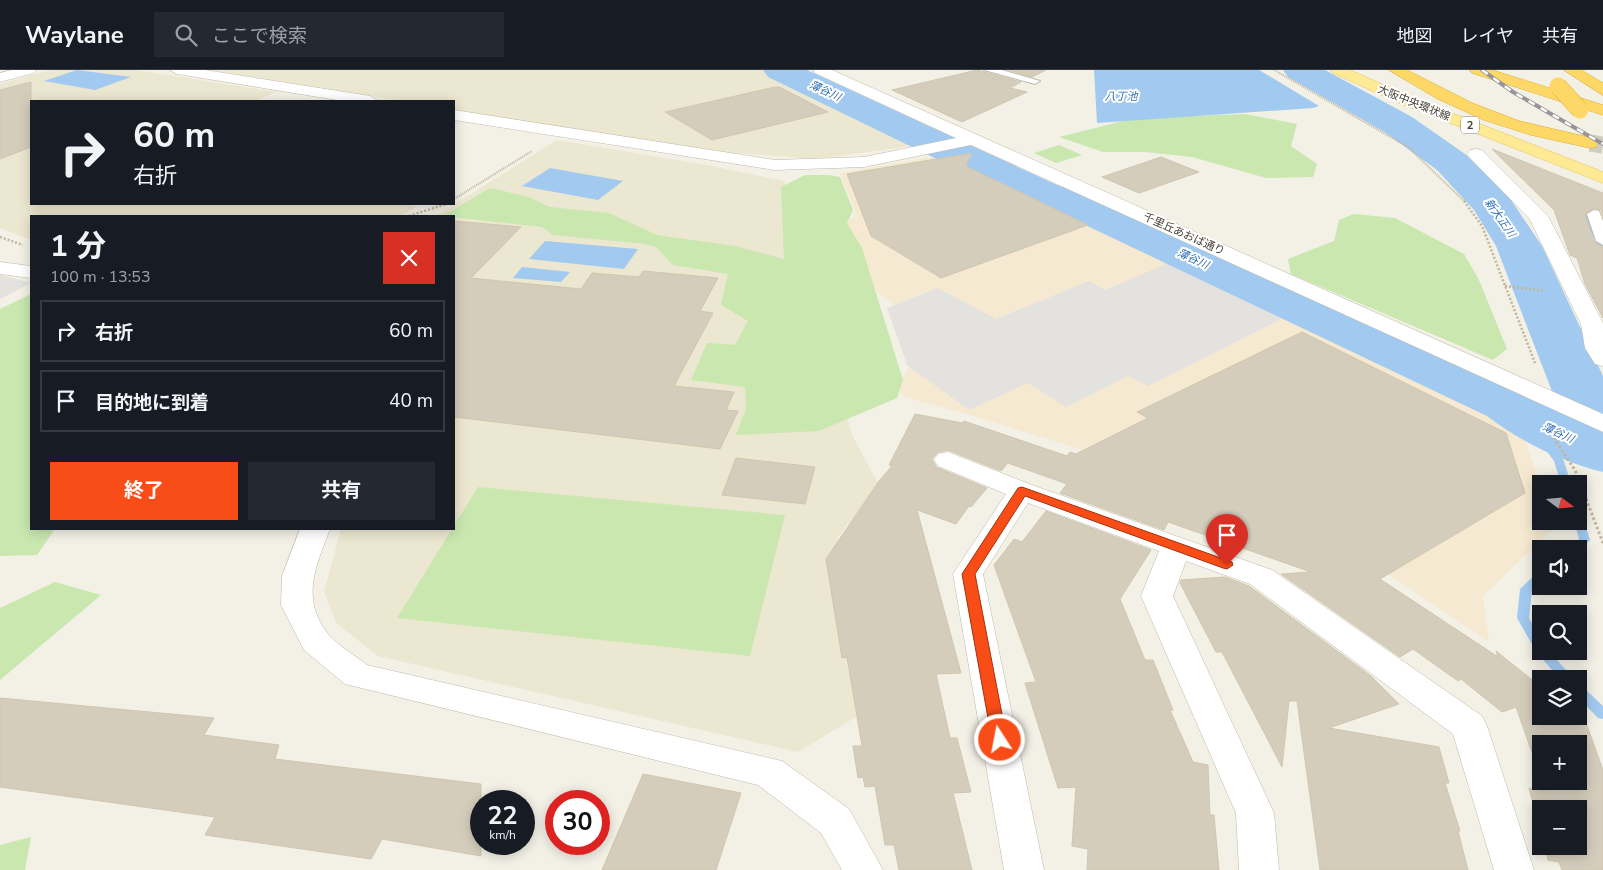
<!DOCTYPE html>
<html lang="ja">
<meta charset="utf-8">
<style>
:root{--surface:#171b24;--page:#242831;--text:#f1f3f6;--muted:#9ea1a6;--line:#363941;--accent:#f94d17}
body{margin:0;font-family:"Nunito Sans","Noto Sans JP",sans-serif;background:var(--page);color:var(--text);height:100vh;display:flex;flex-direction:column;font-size:19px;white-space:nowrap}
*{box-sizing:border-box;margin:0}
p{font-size:16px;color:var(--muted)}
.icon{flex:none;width:28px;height:28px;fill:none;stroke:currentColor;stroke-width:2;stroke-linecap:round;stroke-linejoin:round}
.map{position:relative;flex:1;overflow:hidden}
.sheet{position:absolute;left:30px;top:145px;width:425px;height:315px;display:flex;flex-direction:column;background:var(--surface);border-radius:0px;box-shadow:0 2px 12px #0003}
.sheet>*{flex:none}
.hud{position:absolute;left:30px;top:30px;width:425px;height:105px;border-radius:0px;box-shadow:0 2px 12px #0003;background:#171b24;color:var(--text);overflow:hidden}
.needle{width:32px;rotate:106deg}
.buttons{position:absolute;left:1532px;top:405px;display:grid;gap:10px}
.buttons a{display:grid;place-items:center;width:55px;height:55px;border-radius:0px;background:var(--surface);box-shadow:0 2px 12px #0003;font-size:25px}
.speed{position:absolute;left:470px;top:720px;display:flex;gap:10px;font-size:25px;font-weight:700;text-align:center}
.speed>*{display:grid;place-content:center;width:65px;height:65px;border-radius:50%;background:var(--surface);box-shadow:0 2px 12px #0003;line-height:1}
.speed small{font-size:12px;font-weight:400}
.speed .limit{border:8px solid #d22;background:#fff;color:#111}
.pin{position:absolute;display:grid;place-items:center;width:42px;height:42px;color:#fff;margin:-51px -21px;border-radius:50% 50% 50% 0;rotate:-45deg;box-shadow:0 0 5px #0007}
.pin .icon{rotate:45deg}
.me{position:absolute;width:55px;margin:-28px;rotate:349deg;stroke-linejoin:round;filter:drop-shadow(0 0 4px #0008)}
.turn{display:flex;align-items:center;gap:18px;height:105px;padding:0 20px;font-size:22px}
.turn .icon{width:65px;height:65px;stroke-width:2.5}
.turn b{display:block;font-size:35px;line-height:42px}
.round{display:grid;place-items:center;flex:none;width:52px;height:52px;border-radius:0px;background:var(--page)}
.summary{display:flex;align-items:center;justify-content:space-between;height:85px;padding:0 20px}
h1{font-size:30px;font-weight:700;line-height:38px}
.primary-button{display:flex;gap:10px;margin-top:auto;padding:10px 20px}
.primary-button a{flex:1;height:58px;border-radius:0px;background:var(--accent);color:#fff;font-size:20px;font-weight:700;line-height:58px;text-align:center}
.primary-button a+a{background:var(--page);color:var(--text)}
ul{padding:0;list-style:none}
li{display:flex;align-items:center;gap:15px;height:62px;margin:0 10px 8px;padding:0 10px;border:2px solid var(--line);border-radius:0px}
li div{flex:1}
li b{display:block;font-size:19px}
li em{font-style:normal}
header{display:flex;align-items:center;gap:30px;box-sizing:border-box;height:70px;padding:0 25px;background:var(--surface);border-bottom:1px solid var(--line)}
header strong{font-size:24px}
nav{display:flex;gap:28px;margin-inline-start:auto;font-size:18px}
.search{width:350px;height:45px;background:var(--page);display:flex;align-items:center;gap:12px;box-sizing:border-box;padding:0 18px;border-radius:0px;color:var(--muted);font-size:19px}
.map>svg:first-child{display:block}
</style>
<header>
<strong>Waylane</strong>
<div class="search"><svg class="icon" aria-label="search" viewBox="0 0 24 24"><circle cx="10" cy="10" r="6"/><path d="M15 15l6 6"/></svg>ここで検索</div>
<nav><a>地図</a><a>レイヤ</a><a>共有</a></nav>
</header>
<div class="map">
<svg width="1603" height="800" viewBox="0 0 1603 800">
<rect width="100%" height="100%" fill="#f3f0e6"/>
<path fill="#f5e9d1" d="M947 84 1157 180 1502 347 1523 364 1541 417V451H1553L1555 457 1483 526 1489 572 1381 499 1115 390 967 344 904 327 897 317 923 275 897 238 852 201 833 155 857 146 840 103Z"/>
<g fill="#ece7d0">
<path d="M51 0H136L276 22 255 31H31V134H408L417 137 400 146H31V170L0 158V14Z"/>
<path d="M212 0H770L921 72 898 78 815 89 710 81 454 40V31H403Z"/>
<path d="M557 70 707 95 784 111 852 365 879 415 837 468 869 639 798 682 378 586 336 553 324 522 341 459H454V146H416L420 144 436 146Z"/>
</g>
<g fill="#c9e7af">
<path d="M1245 44 1297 54 1291 76 1317 94 1313 107 1266 108 1192 87 1146 82H1103L1059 67 1135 48Z"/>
<path d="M1059 75 1082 85 1056 93 1034 83Z"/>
<path d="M805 105H828L840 107 853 140 847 153 862 178 903 310 897 328 819 361 736 365 746 339 745 317 691 310 707 273 735 275 748 251 721 235 728 204 673 195 656 177 646 174 553 165 542 157 443 146 490 118 529 127 550 137 609 143 657 165 735 176 784 189 781 117Z"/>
<path d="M1354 144 1395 148 1464 184 1479 210 1507 279 1493 290 1291 204 1288 189 1334 171 1339 150Z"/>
<path d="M31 224V459H55L37 485 0 486V239Z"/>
<path d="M478 417 785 445 750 586 397 548Z"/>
<path d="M55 512 101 525 0 610V538Z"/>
<path d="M31 767 25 800H0V775Z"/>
</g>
<g fill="#e4e2de">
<path d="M1171 192 1285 247 1148 316 1128 306 1066 337 1028 313 969 340 907 295 887 238 938 218 996 249 1089 211 1105 220Z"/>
<path d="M0 205 31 213 0 229Z"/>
</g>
<g fill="#a2caf0">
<path d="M77 0 131 7 95 20 44 11Z"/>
<path d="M1094 0H1259L1319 36 1313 38 1097 53Z"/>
<path d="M550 98 623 111 598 130 522 116Z"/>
<path d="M545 171 638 179 624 199 529 189Z"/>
<path d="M522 197 570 202 561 212 513 208Z"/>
</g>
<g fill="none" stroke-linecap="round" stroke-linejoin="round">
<g fill="#a2caf0" fill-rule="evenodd">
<path d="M1590 131 1593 133 1588 142 1603 172V182L1599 180 1582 142 1588 132Z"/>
<path d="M1529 347 1532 348 1564 391 1571 414H1561L1554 391 1524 350Z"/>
<path d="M1579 448 1584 451 1590 470 1579 481V479H1569L1579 469 1574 451H1579Z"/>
<path d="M1541 502V512L1532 520 1529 548 1541 570V581H1549L1574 609H1560L1537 583 1517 548 1520 519 1537 503Z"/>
<path d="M1579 615 1583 617 1603 636V649L1598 648 1579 628Z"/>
</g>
<path fill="#a2caf0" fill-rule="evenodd" d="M763 0H807L1057 115 1090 125 1527 322 1560 342 1496 176 1474 140 1437 100 1386 63 1288 7 1283 0H1325L1412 47 1465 84 1507 124 1542 176 1603 306V402C1562 392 1520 371 1487 346L1060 143 1027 133 768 7Z"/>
</g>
<g fill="#d5cdbc" stroke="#cfc6af">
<path d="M977 0 1021 12 1010 18 1027 22 962 52 892 20Z"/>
<path d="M1009 0H1046L1032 7Z"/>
<path d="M31 12V77L0 89V20Z"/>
<path d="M775 17H779L828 42 712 70 665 42Z"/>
<path d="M1492 79 1603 123V146L1601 140 1594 138 1585 145 1594 172 1603 177V248L1585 214 1577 188 1570 185 1554 140Z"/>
<path d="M972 83 966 96 1088 155 941 208 871 166 847 104Z"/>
<path d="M1161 87 1199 102 1139 123 1102 107Z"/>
<path d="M454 151 521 157 471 208 581 219 592 203 639 207 643 201 718 208 700 241 713 243 674 316 734 322 726 340 738 341 720 379 454 347Z"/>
<path d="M1302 262 1506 363 1525 423 1380 509 1498 587 1496 581 1541 617V646H1575L1577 651 1586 653 1603 700V800H1562L1559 792 1548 790 1545 776H1579V739H1541V764L1529 718 1546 721 1542 711H1579V674H1541V708L1516 637 1502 642 1461 609 1458 611 1413 579 1400 587 1281 504 1311 502 1168 452 1164 460 1060 423 1067 414 1008 393 1001 401 948 380 938 382 932 389 936 397 987 418 971 437 969 436 956 454 917 440 961 603 936 604 950 668H957L971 722 953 723 972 800H899L894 775H885L875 716 865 717 863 707 858 708 853 676H862L847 587 842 588 826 489 879 411 892 396 889 395 915 344 962 353 964 351 1067 386 1070 382 1076 384 1148 348 1137 342Z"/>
<path d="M736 388 815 397 805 434 722 425Z"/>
<path d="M1046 441 1151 480 1120 529 1145 590H1153L1173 640H1170L1193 692 1208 695 1210 745H1214L1219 800H1087L1088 779 1072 776 1076 717 1058 718 1025 613 1036 612 994 495 1014 469 1022 472Z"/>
<path d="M1225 507 1249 516 1371 606 1399 634 1329 658 1439 677 1449 713H1445L1460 761H1458L1468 800H1320L1297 631H1289L1282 697 1222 582H1216L1180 513 1181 510Z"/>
<path d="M0 628 214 648 204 665 279 675 275 689 481 714V786L382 769 371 789 205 765 215 747 0 717Z"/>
<path d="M643 704 741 723 716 800H602Z"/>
</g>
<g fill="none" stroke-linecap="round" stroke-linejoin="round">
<path stroke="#d0cdc3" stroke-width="17" stroke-dasharray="17 8" stroke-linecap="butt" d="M1590 73 1603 75"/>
<g stroke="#bfb9a9" stroke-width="2">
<g id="service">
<path d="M984 0H1002L1040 11 1035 14Z"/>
<path d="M1594 140 1599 141 1603 151V175L1596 171 1587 144Z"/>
</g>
</g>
<g stroke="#bfb9a9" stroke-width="1">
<g id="minor">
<path d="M1476 79 1482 80 1548 146 1603 253V296L1595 294 1585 278 1581 254 1529 148 1470 88 1467 84 1470 80Z"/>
<path d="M948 382 1032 415 1272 500 1482 646 1487 656 1534 800H1494L1453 664 1250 514 1186 491 1173 526 1274 743 1279 800H1239L1236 743 1141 526 1159 481 1028 433 983 504 1044 800H1004L953 504 1006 424 938 396 934 390 938 384Z"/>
</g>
</g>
<g stroke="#bfb9a9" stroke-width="1">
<g id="tertiary">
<path d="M12 0H36L34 3 0 12V3Z"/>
<path d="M170 0H205L370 26 378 31H343L177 4Z"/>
<path d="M813 0H832L1603 344V362L971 75 864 97 775 100 454 50V40L775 90 864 87 956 68 815 3Z"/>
<path d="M0 192 31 196V208L0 204Z"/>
<path d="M300 459H330C316 496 300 528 328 564 338 576 355 585 367 595L782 691 849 739 883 800H842L821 763 758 715 345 614 304 580 281 535 282 506Z"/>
</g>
</g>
<g stroke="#e3c864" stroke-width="1">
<path id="primary" d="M1331 0H1350L1411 27 1603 102V113L1399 33 1333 3Z"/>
</g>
<g stroke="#ddae37" stroke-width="1">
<g id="motorway">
<path d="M1389 0H1407L1472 33 1519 51 1596 69 1598 73 1596 77 1590 78 1531 65 1484 50 1438 29Z"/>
<path d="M1470 0H1492L1603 35V45L1472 3Z"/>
<path d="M1564 0H1581L1603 13V25Z"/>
</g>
</g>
<g stroke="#c0b69a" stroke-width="2" stroke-dasharray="1 1" stroke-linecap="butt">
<path d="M1274 0 1408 77 1465 132"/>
<path d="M454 129 532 81"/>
</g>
<g stroke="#c0b69a" stroke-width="2.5" stroke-dasharray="2 2" stroke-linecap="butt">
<path d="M1464 131 1482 156 1535 293"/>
<path d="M409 146 446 134"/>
<path d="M0 167 23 175"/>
<path d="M1505 216 1544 221"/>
</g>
<path stroke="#c0b69a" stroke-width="3" stroke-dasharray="2.5 2.5" stroke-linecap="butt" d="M1550 358 1555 370 1575 400 1603 473"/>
<use href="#service" fill="#fff" fill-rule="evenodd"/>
<use href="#minor" fill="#fff" fill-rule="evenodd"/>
<use href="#tertiary" fill="#fff" fill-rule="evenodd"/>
<use href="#primary" fill="#fee995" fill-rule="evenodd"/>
<use href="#motorway" fill="#fdd867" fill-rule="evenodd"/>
<g stroke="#969696" stroke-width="4">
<path id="rail" d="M1482 0 1513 22 1603 74"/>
</g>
<use href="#rail" stroke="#fff" stroke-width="2.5" stroke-dasharray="7" stroke-linecap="butt"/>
<g stroke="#ddae37" stroke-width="18" stroke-linecap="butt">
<path id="motorway-bridge" d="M1558 16 1580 40"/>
</g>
<use href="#motorway-bridge" stroke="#fdd867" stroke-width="17"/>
</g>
<path fill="#f94d17" stroke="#a2320f" d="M1022 417 1232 492 1233 495 1227 499 1223 498 1025 426 975 504 1007 670 1005 675H994L992 670 962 504 1018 418Z"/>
<g text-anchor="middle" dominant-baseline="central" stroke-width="4" stroke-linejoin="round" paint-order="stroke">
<g font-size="11" font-style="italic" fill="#2f6fb2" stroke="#fff">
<text transform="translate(825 21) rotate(25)">薄谷川</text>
<text x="1121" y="26">八丁池</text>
<text transform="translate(1500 148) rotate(55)">新大正川</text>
<text transform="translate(1193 189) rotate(25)">薄谷川</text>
<text transform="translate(1558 363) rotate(25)">薄谷川</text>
</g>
<g font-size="11" fill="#464135" stroke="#fff">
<text transform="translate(1414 33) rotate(22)">大阪中央環状線</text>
<text transform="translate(1184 164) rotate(24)">千里丘あおば通り</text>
</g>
<rect fill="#fff" stroke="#7e7a72" stroke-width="1" x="1461" y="46.5" width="18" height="17" rx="4"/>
<g font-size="11" font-weight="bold" fill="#464135">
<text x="1470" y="55">2</text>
</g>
</g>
</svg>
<div class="buttons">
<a><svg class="needle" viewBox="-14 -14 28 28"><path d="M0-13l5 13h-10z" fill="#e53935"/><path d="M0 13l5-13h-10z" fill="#9ea1a6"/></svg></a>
<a><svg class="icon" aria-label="sound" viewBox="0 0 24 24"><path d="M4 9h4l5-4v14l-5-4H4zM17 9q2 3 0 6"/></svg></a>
<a><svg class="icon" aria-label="search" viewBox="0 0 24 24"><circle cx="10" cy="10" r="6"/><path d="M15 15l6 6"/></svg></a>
<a><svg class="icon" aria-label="layers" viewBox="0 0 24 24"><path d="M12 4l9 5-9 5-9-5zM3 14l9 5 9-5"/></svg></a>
<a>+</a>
<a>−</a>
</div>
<div class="speed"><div>22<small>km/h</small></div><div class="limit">30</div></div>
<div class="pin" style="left:1227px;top:495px;background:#d93025"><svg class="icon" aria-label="arrive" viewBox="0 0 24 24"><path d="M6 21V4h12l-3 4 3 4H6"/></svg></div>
<svg class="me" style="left:1000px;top:670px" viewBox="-20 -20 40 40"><circle r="17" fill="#f94d17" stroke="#fff" stroke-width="3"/><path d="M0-11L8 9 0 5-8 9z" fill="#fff"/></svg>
<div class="hud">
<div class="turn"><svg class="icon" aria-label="right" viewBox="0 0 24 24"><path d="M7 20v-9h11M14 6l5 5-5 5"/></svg><div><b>60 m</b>右折</div></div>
</div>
<section class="sheet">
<div class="summary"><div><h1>1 分</h1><p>100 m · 13:53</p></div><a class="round" style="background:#d93025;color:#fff"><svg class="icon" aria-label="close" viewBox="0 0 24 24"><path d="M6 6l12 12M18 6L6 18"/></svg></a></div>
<ul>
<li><svg class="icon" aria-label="right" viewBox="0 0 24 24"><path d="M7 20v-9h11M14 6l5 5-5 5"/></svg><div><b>右折</b></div><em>60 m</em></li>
<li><svg class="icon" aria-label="arrive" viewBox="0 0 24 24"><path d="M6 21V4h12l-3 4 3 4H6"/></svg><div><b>目的地に到着</b></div><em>40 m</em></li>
</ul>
<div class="primary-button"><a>終了</a><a>共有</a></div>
</section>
</div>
